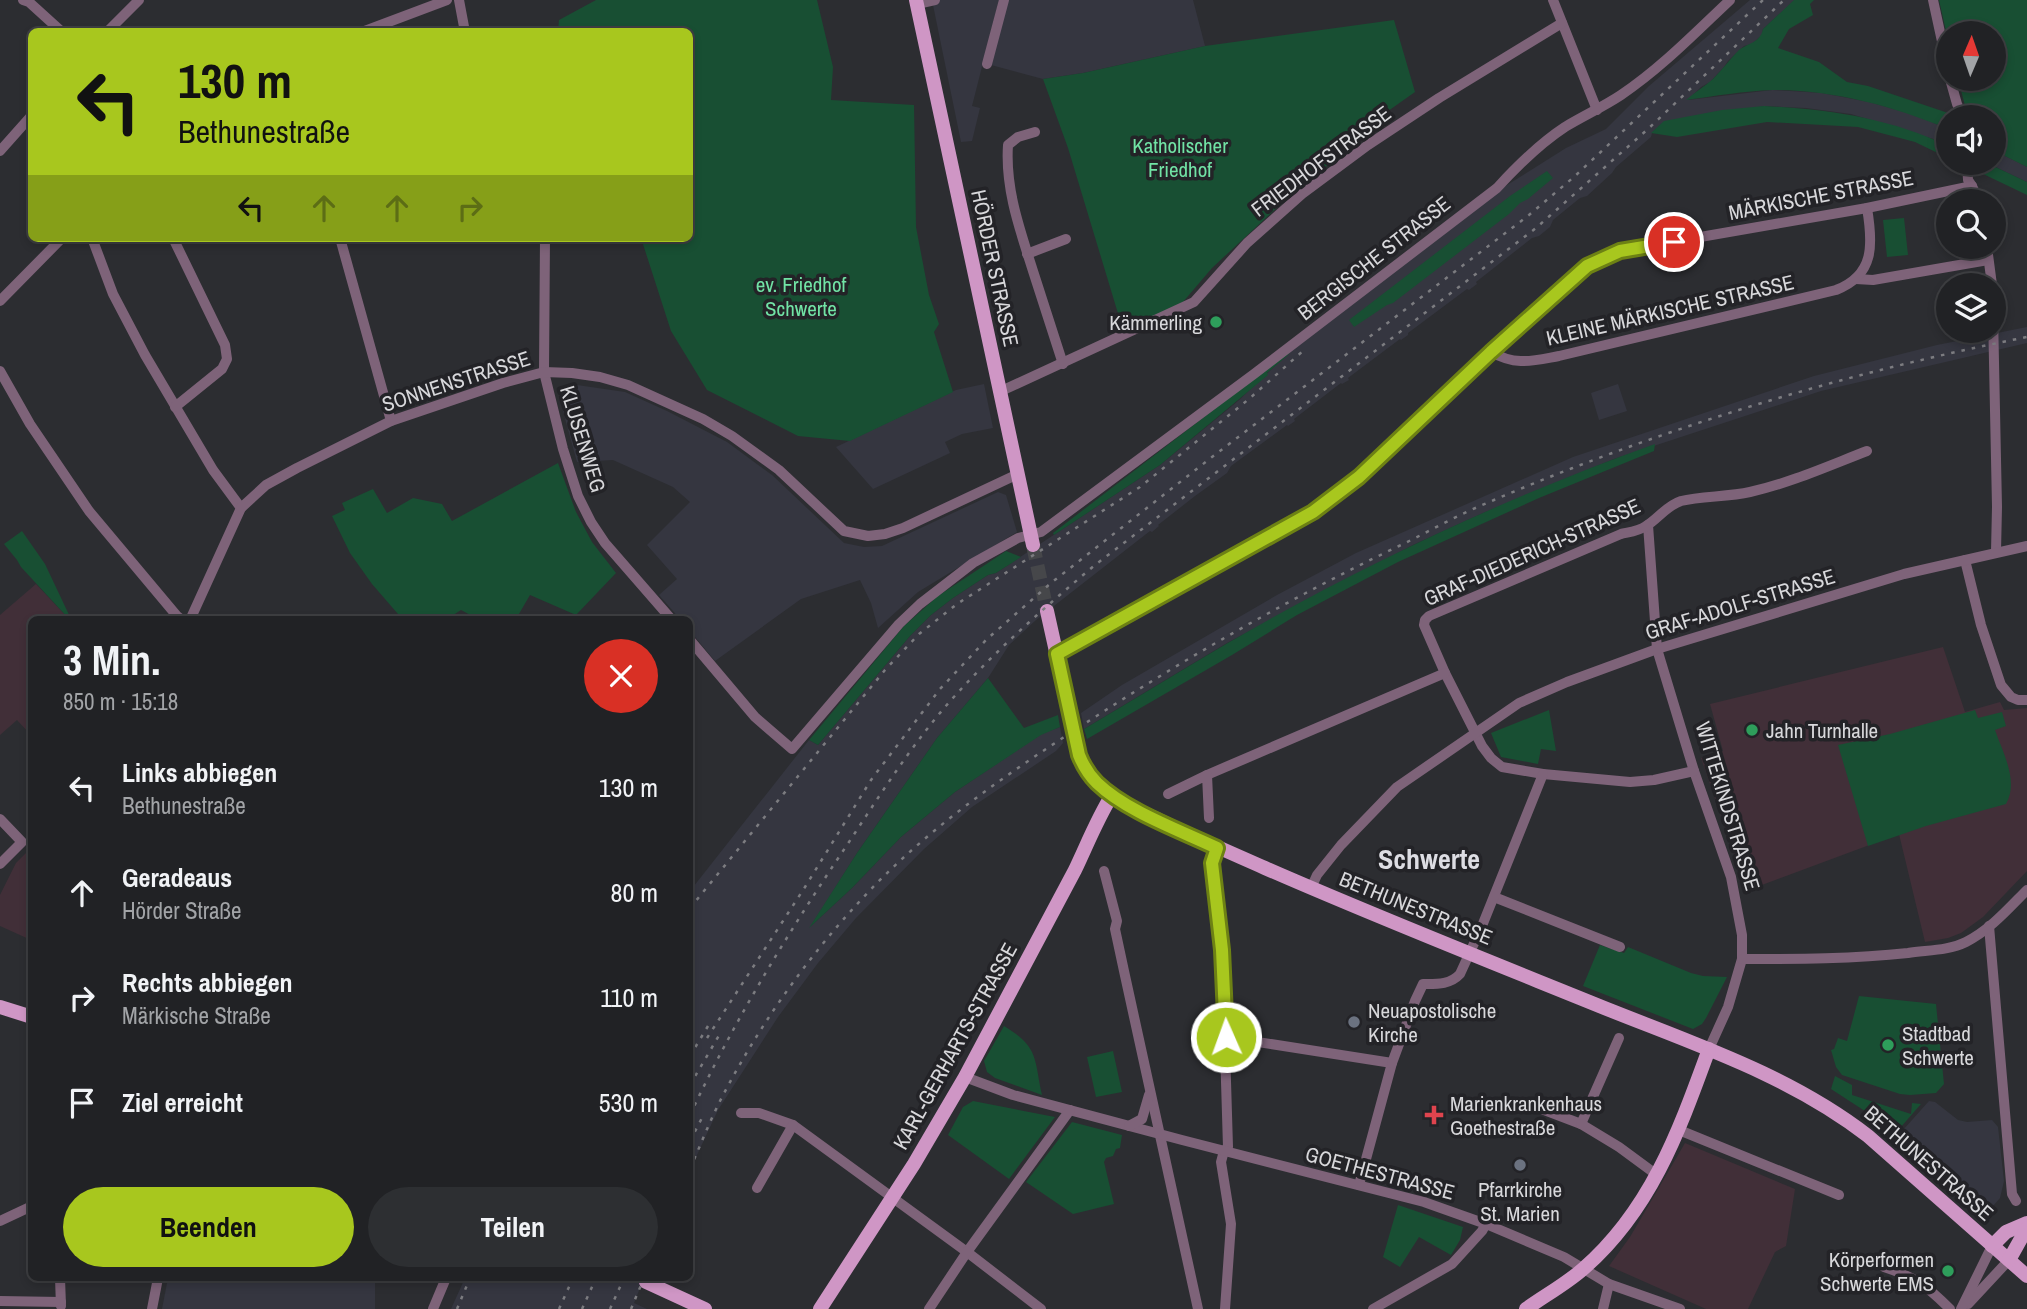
<!DOCTYPE html>
<html lang="de">
<meta charset="utf-8">
<style>
:root{--surface:#212225;--page:#2d2f32;--text:#f1f3f6;--muted:#a2a4a7;--line:#3e3f42;--accent:#a8c71e}
body{margin:0;font-family:"Archivo Narrow",sans-serif;background:var(--page);color:var(--text);height:100vh;display:flex;flex-direction:column;font-size:26px;white-space:nowrap}
*{box-sizing:border-box;margin:0}
p{font-size:23px;color:var(--muted)}
.icon{flex:none;width:38px;height:38px;fill:none;stroke:currentColor;stroke-width:2;stroke-linecap:round;stroke-linejoin:round}
.map{position:relative;flex:1;overflow:hidden}
.panel{position:absolute;left:28px;top:616px;width:665px;height:665px;display:flex;flex-direction:column;background:var(--surface);border-radius:10px;box-shadow:0 4px 10px #0003,0 0 0 2px var(--line)}
.panel>*{flex:none}
.hud{position:absolute;left:28px;top:28px;width:665px;height:214px;border-radius:10px;box-shadow:0 4px 10px #0003,0 0 0 2px var(--line);background:#a8c71e;color:#111;overflow:hidden}
.needle{width:46px;rotate:2deg}
.fabs{position:absolute;left:1936px;top:21px;display:grid;gap:14px}
.fabs a{display:grid;place-items:center;width:70px;height:70px;border-radius:50%;background:var(--surface);box-shadow:0 4px 10px #0003,0 0 0 2px var(--line);font-size:35px}
.pin{position:absolute;display:grid;place-items:center;width:60px;height:60px;color:#fff;margin:-30px;border:4px solid #fff;border-radius:50%;box-shadow:0 2px 7px #0007}
.me{position:absolute;width:77px;margin:-38px;rotate:358deg;stroke-linejoin:round;filter:drop-shadow(0 0 5px #0008)}
.turn{display:flex;align-items:center;gap:24px;height:147px;padding:0 35px;font-size:32px}
.turn .icon{width:91px;height:91px;stroke-width:2.5}
.turn b{display:block;font-size:49px;line-height:60px}
.lanes{display:flex;align-items:center;height:66px;padding:0 35px;background:#0003;justify-content:center;gap:35px;direction:ltr}
.lanes .off{opacity:.35}
.round{display:grid;place-items:center;flex:none;width:74px;height:74px;border-radius:37px;background:var(--page)}
.overview{display:flex;align-items:center;justify-content:space-between;height:119px;padding:0 35px}
h1{font-size:42px;font-weight:700;line-height:52px}
.cta{display:flex;gap:14px;margin-top:auto;padding:14px 35px}
.cta a{flex:1;height:80px;border-radius:42px;background:var(--accent);color:#111;font-size:28px;font-weight:700;line-height:80px;text-align:center}
.cta a+a{background:var(--page);color:var(--text)}
ul{padding:0;list-style:none}
li{display:flex;align-items:center;gap:21px;height:105px;padding:0 35px}
li div{flex:1}
li b{display:block;font-size:26px}
li em{font-style:normal}
.map>svg:first-child{display:block}
</style>
<div class="map">
<svg width="2027" height="1309" viewBox="0 0 2027 1309">
<rect width="100%" height="100%" fill="#2c2d31"/>
<g fill="#353640">
<path d="M932 0H999L972 106 980 108 972 141 961 142Z"/>
<path d="M1007 0H1193L1205 46 1083 73 1043 79 991 65Z"/>
<path d="M1750 0H1795L1763 29 1762 35 1752 44 1744 46 1728 61 1724 67 1710 82 1701 87 1688 100 1772 90 1822 93 1869 102 1915 115 1948 129V146L1933 139 1851 114 1806 108 1764 106 1652 133 1651 137 1616 167 1612 173 1587 196 1580 198 1553 220 1550 227 1539 236 1532 238 1476 282 1477 284 1469 290 1467 289 1408 333V335L1401 340 1400 339 1348 378 1349 380 1342 384 1341 383 1294 419 1295 421 1288 426 1287 425 1231 466 1227 473 1195 496 1158 525 1159 526 1152 532 1150 531 1036 620 1009 645 988 678 937 738 857 853 811 926 852 888 901 837 955 792 1041 734 1060 727 1063 743 1056 751 972 807 924 849 856 918 818 963 778 1017 718 1110 690 1170V891L809 740 818 745 910 636 931 615 953 598 988 575 996 573 1160 465 1238 401 1293 349 1504 187 1566 148 1606 129 1649 86Z"/>
<path d="M1993 150 2027 167V182L1987 163H1993Z"/>
<path d="M2027 327V343L1821 391 1614 459 1481 514 1413 545 1227 643 1084 729 1081 713 1122 685 1277 595 1356 553 1573 457 1814 376 1937 345Z"/>
<path d="M984 384 993 428 962 434 945 442 950 453 873 489 836 447 956 390Z"/>
<path d="M1618 384 1627 411 1599 420 1591 393Z"/>
<path d="M577 385 625 392 667 411 727 442 772 475 844 543 864 547 882 546 998 492 1006 495 1017 532 918 592 878 628 871 603 860 580 801 599 715 661 690 631V620L680 619 659 595 677 579 647 545 690 502 673 487 613 460 577 462 561 404 563 394Z"/>
<path d="M1929 1101 1935 1102 1958 1120 1967 1122 1992 1120 1998 1127 2004 1181 2000 1198 1986 1214H1982L1896 1138Z"/>
<path d="M168 1278H375V1309H162Z"/>
<path d="M465 1278H644L634 1303 647 1309H451Z"/>
</g>
<g fill="#412f38">
<path d="M36 584 69 619 32 620 31 735 17 720 0 735V615Z"/>
<path d="M1943 647 1965 712 2000 702 2004 710 2027 708V871L1983 917 1961 933 1948 938 1925 942 1899 834 1743 892 1741 874 1701 758 1723 751 1710 704Z"/>
<path d="M31 848V940L0 926V895L16 863Z"/>
<path d="M1685 1143 1795 1189 1786 1246 1775 1252 1748 1309H1706L1609 1266 1630 1237Z"/>
</g>
<g fill="#184f33">
<path d="M596 0H817L833 67 831 100 914 105 916 227 929 295 939 324 934 332 953 392 850 441 798 436 707 390 671 331 641 238H690V32L558 31 559 20Z"/>
<path d="M1794 0H1814L1810 4 1813 15 1789 29 1778 48 1819 62 1847 82 1868 86 1954 115 1955 117H1948V129C1893 106 1833 90 1773 90 1744 91 1715 96 1686 100 1695 92 1704 87 1713 79 1722 70 1729 60 1739 50 1748 43 1760 43 1763 29Z"/>
<path d="M1939 0H2027V167L1993 150V117H1968L1958 79H1993V33H1948V40Z"/>
<path d="M1394 20 1415 92 1364 128 1366 136 1298 188 1212 268 1183 302 1123 330 1068 148 1043 79 1083 73 1205 46Z"/>
<path d="M1764 106C1828 109 1890 118 1948 146V158L1915 142 1858 127 1767 122 1677 137 1651 133 1664 121 1722 110Z"/>
<path d="M1975 163H1987L2027 182V195L1977 171Z"/>
<path d="M1547 171 1553 178 1528 199 1520 203 1509 214 1393 303 1387 305 1354 327 1349 320 1510 196Z"/>
<path d="M1904 218 1908 255 1887 257 1883 220Z"/>
<path d="M1293 349 1287 356 1267 373 1268 375 1160 465 1054 535 1053 533Z"/>
<path d="M1655 444 1654 451 1539 498 1398 562 1297 615 1232 655 1087 739 1084 729C1132 701 1178 672 1226 644 1362 565 1507 497 1655 444Z"/>
<path d="M558 463 576 512 592 542 616 573 576 615 530 595 516 619H478L461 610 447 619H406L398 614 372 584 350 553 332 516 345 510 342 503 373 489 387 513 413 498 442 504 452 521Z"/>
<path d="M22 531 45 564 71 619H69L21 567 17 560 4 544Z"/>
<path d="M1006 551 1021 557 996 573 988 575 953 598 931 615 910 636 818 745 809 740 904 626 938 596Z"/>
<path d="M988 678 1024 728 1058 715 1060 727 1041 735 955 792 901 837 852 888 809 928 857 853 937 738Z"/>
<path d="M1549 710 1556 751 1541 749 1538 764 1501 757 1491 733Z"/>
<path d="M1975 710 1978 718 2002 712 2006 726 1995 730C2003 753 2019 781 2006 804L1926 826 1868 846 1838 745 1890 734Z"/>
<path d="M1600 945 1624 953 1628 947 1691 973 1703 976 1727 977 1706 1018 1702 1024 1693 1029 1583 986Z"/>
<path d="M1859 996 1936 1004 1944 1084 1936 1093 1910 1095 1900 1094 1842 1075 1836 1067 1831 1050 1834 1049 1838 1038 1847 1041Z"/>
<path d="M1004 1026C1039 1047 1034 1058 1042 1095L995 1078 987 1072 984 1061Z"/>
<path d="M1113 1051 1122 1092 1096 1097 1087 1057Z"/>
<path d="M1835 1076 1852 1085V1095L1911 1114 1912 1103 1921 1104 1900 1128H1891L1831 1089Z"/>
<path d="M973 1101 1055 1117 1009 1179 948 1135 963 1107Z"/>
<path d="M1072 1122 1122 1135 1120 1148 1116 1149 1113 1156 1106 1158 1104 1162 1114 1204 1073 1214 1026 1182Z"/>
<path d="M1398 1205 1463 1227 1460 1240 1451 1255 1419 1237 1400 1267 1383 1257Z"/>
</g>
<g fill="none" stroke-linecap="round" stroke-linejoin="round">
<path stroke="#46474a" stroke-width="14" stroke-dasharray="14 7" stroke-linecap="butt" d="M1033 545 1047 611"/>
<g stroke="#7e6379" stroke-width="10">
<path d="M23 0 29 2 62 32"/>
<path d="M459 0 465 32"/>
<path d="M1553 0 1597 110"/>
<path d="M1933 0 1948 69"/>
<path d="M917 4 935 0"/>
<path d="M107 32 139 0"/>
<path d="M362 32 447 0"/>
<path d="M987 64 1004 0"/>
<path d="M1950 79 1957 104 1963 117"/>
<path d="M1035 132 1018 137 1008 145C1005 189 1020 230 1033 271 1043 302 1053 333 1063 364"/>
<path d="M0 151 32 115"/>
<path d="M1967 163 1968 180 1972 186 1979 201"/>
<path d="M92 238 113 294 145 355 213 470 241 508"/>
<path d="M173 238 225 345 227 359 222 369 175 407"/>
<path d="M340 238 391 421"/>
<path d="M545 238 544 372 563 449 578 496 591 522 605 543 672 620"/>
<path d="M1987 247 1992 285"/>
<path d="M1027 254 1066 239"/>
<path d="M1856 279 1873 280 1988 260"/>
<path d="M0 301 62 238"/>
<path d="M1993 314 1997 507 1996 552"/>
<path d="M1491 352C1516 366 1531 361 1559 356L1836 290C1875 275 1873 244 1867 208"/>
<path d="M0 371 30 424 89 511 177 616 182 620"/>
<path d="M999 392 1194 302 1247 243 1302 194 1368 145 1439 98 1562 23"/>
<path d="M1648 525 1657 649 1694 771 1731 877 1742 935V959L1728 1007 1709 1049"/>
<path d="M1965 560 1981 625 2001 685 2011 697 2018 700H2027"/>
<path d="M190 620 241 508 266 485 297 468 391 421 503 383 544 372 572 373 600 377 628 385 703 419 732 436 779 470 844 531 868 536 885 534 903 528 1018 474"/>
<path d="M690 640 755 717 792 749 899 624 920 604 973 563 1018 538 1041 532 1254 374 1497 188C1518 165 1539 144 1565 127 1583 116 1603 107 1621 95 1661 68 1695 33 1730 0"/>
<path d="M1057 654 1313 512 1359 477 1575 275C1589 264 1603 257 1620 251L1867 208 1972 186"/>
<path d="M1694 771 1654 780 1630 782 1543 774 1502 767 1491 758 1482 746 1445 673 1424 625 1425 620 1429 616 1621 534C1630 532 1639 531 1646 526 1659 518 1666 506 1681 501 1701 496 1728 497 1750 492 1790 483 1828 466 1867 451"/>
<path d="M1207 775 1445 673"/>
<path d="M1168 794 1207 775 1209 818"/>
<path d="M0 819 22 842 0 864"/>
<path d="M1217 848 1212 863 1222 950 1228 1147 1224 1151 1221 1162 1231 1224 1225 1309"/>
<path d="M1104 871 1117 921 1115 929 1124 971 1198 1309"/>
<path d="M1311 888 1317 875 1341 845 1397 787 1519 703 1567 682 1657 649 1904 574 2027 546"/>
<path d="M1494 897 1620 947"/>
<path d="M1989 926 2012 1194 2016 1201"/>
<path d="M1742 959C1798 959 1853 959 1908 953 1927 950 1948 951 1966 942 1990 930 2008 909 2027 890"/>
<path d="M1226 1037 1392 1063 1359 1185"/>
<path d="M1392 1063 1415 1001 1423 984C1436 984 1450 985 1460 974L1482 926 1543 774"/>
<path d="M965 1077 1013 1095 1182 1140 1424 1202 1486 1224 1564 1257 1609 1284 1680 1309"/>
<path d="M1539 1108 1581 1124 1619 1038"/>
<path d="M741 1113H759L793 1125 967 1252 1041 1309"/>
<path d="M1581 1124 1619 1147 1657 1175"/>
<path d="M1129 1126 1142 1119 1149 1095"/>
<path d="M1679 1130 1839 1195"/>
<path d="M757 1188 793 1125"/>
<path d="M0 1221 32 1206"/>
<path d="M1884 1267C1915 1277 1927 1286 1950 1309"/>
<path d="M60 1278 61 1306"/>
<path d="M0 1301 61 1302"/>
<path d="M1968 1304 2009 1260"/>
<path d="M152 1309 158 1278"/>
<path d="M433 1309 446 1278"/>
<path d="M929 1309 967 1252 1070 1110"/>
<path d="M1373 1309 1452 1264 1482 1231 1486 1224"/>
<path d="M1603 1309 1609 1284"/>
<path d="M1961 1309 1992 1246"/>
</g>
<g stroke="#cf96c5" stroke-width="14">
<path d="M916 0 1033 545"/>
<path d="M1047 611 1079 755C1083 765 1088 774 1096 782 1113 800 1137 810 1159 820 1194 837 1229 852 1265 868 1379 918 1496 964 1612 1011 1700 1046 1792 1077 1868 1136L2027 1276"/>
<path d="M0 1007 32 1017"/>
<path d="M1992 1246 2006 1232 2027 1223"/>
<path d="M2009 1260 2027 1228"/>
<path d="M646 1282 705 1309"/>
<path d="M820 1309 914 1164 965 1077 1075 870C1087 845 1097 819 1112 795"/>
<path d="M1526 1309C1544 1296 1566 1284 1583 1269 1651 1210 1679 1131 1709 1049"/>
</g>
<g stroke="#7c7c80" stroke-width="2.5" stroke-dasharray="3.5 7" stroke-linecap="butt">
<path d="M690 908 885 670 919 634 957 604 1140 487 1249 399 1304 350"/>
<path d="M707 1038 805 887 871 780 940 689 986 640 1051 583 1212 457 1529 215 1575 176 1763 0"/>
<path d="M690 1056 708 1026"/>
<path d="M690 1085 721 1032"/>
<path d="M690 1115C734 1021 789 931 847 845 880 795 912 744 952 699 996 650 1045 607 1095 565L1536 228 1648 129 1784 0"/>
<path d="M690 1141 704 1114"/>
<path d="M690 1169C700 1146 709 1123 720 1101 762 1019 818 942 883 877 953 808 1037 754 1120 701 1210 644 1303 592 1399 546 1426 533 1452 518 1480 506 1655 430 1840 374 2027 337"/>
<path d="M457 1309 470 1278"/>
<path d="M559 1309 573 1278"/>
<path d="M582 1309 596 1278"/>
<path d="M610 1309 624 1278"/>
<path d="M631 1309 644 1278"/>
</g>
</g>
<g fill="none" stroke-linecap="round" stroke-linejoin="round">
<g stroke="#6d8114" stroke-width="18">
<path id="route" d="M1226 1037 1222 950 1212 863 1217 848C1179 830 1126 811 1097 783 1089 775 1083 765 1079 755L1057 654 1313 512 1359 477 1491 352 1587 266 1620 251 1674 242"/>
</g>
<use href="#route" stroke="#a8c71e" stroke-width="12"/>
</g>
<g fill="#2e9e5b" stroke="#232327" stroke-width="2.5">
<circle cx="1216" cy="322" r="7"/>
<circle cx="1752" cy="730" r="7"/>
<circle cx="1888" cy="1045" r="7"/>
<circle cx="1948" cy="1271" r="7"/>
</g>
<g fill="#6b7280" stroke="#232327" stroke-width="2.5">
<circle cx="1354" cy="1022" r="7"/>
<circle cx="1520" cy="1165" r="7"/>
</g>
<path fill="#e0444e" stroke="#232327" stroke-width="2.5" d="M1430.5 1104.5h7v7h7v7h-7v7h-7v-7h-7v-7h7z"/>
<g text-anchor="middle" dominant-baseline="central" stroke-width="7" stroke-linejoin="round" paint-order="stroke">
<g font-size="21" fill="#71e3a5" stroke="#232327">
<text x="1180" y="145">Katholischer<tspan x="1180" dy="24">Friedhof</tspan></text>
<text x="801" y="284">ev. Friedhof<tspan x="801" dy="24">Schwerte</tspan></text>
</g>
<g font-size="21" fill="#d8d8db" stroke="#232327">
<text transform="translate(1321 161) rotate(-37)">FRIEDHOFSTRASSE</text>
<text transform="translate(1821 195) rotate(-11)">MÄRKISCHE STRASSE</text>
<text transform="translate(1374 258) rotate(-38)">BERGISCHE STRASSE</text>
<text transform="translate(995 268) rotate(78)">HÖRDER STRASSE</text>
<text transform="translate(1670 310) rotate(-13)">KLEINE MÄRKISCHE STRASSE</text>
<text transform="translate(456 381) rotate(-18)">SONNENSTRASSE</text>
<text transform="translate(583 439) rotate(73)">KLUSENWEG</text>
<text transform="translate(1532 552) rotate(-24)">GRAF-DIEDERICH-STRASSE</text>
<text transform="translate(1740 604) rotate(-17)">GRAF-ADOLF-STRASSE</text>
<text transform="translate(1728 806) rotate(73)">WITTEKINDSTRASSE</text>
<text transform="translate(1416 908) rotate(22)">BETHUNESTRASSE</text>
<text transform="translate(955 1046) rotate(-61)">KARL-GERHARTS-STRASSE</text>
<text transform="translate(1929 1163) rotate(41)">BETHUNESTRASSE</text>
<text transform="translate(1380 1173) rotate(15)">GOETHESTRASSE</text>
</g>
<g font-size="21" fill="#d8d8db" stroke="#232327" text-anchor="start">
<text x="1202" y="322" text-anchor="end">Kämmerling</text>
<text x="1766" y="730">Jahn Turnhalle</text>
<text x="1368" y="1010">Neuapostolische<tspan x="1368" dy="24">Kirche</tspan></text>
<text x="1902" y="1033">Stadtbad<tspan x="1902" dy="24">Schwerte</tspan></text>
<text x="1450" y="1103">Marienkrankenhaus<tspan x="1450" dy="24">Goethestraße</tspan></text>
<text x="1520" y="1189" text-anchor="middle">Pfarrkirche<tspan x="1520" dy="24">St. Marien</tspan></text>
<text x="1934" y="1259" text-anchor="end">Körperformen<tspan x="1934" dy="24">Schwerte EMS</tspan></text>
</g>
<g font-size="28" font-weight="bold" fill="#dddde3" stroke="#232327">
<text x="1429" y="859">Schwerte</text>
</g>
</g>
</svg>
<div class="fabs">
<a><svg class="needle" viewBox="-14 -14 28 28"><path d="M0-13l5 13h-10z" fill="#e53935"/><path d="M0 13l5-13h-10z" fill="#a2a4a7"/></svg></a>
<a><svg class="icon" aria-label="sound" viewBox="0 0 24 24"><path d="M4 9h4l5-4v14l-5-4H4zM17 9q2 3 0 6"/></svg></a>
<a><svg class="icon" aria-label="search" viewBox="0 0 24 24"><circle cx="10" cy="10" r="6"/><path d="M15 15l6 6"/></svg></a>
<a><svg class="icon" aria-label="layers" viewBox="0 0 24 24"><path d="M12 4l9 5-9 5-9-5zM3 14l9 5 9-5"/></svg></a>
</div>
<div class="pin" style="left:1674px;top:242px;background:#d93025"><svg class="icon" aria-label="arrive" viewBox="0 0 24 24"><path d="M6 21V4h12l-3 4 3 4H6"/></svg></div>
<svg class="me" style="left:1226px;top:1037px" viewBox="-20 -20 40 40"><circle r="17" fill="#a8c71e" stroke="#fff" stroke-width="3"/><path d="M0-11L8 9 0 5-8 9z" fill="#fff"/></svg>
<div class="hud">
<div class="turn"><svg class="icon" aria-label="left" viewBox="0 0 24 24"><path d="M17 20v-9H6M10 6l-5 5 5 5"/></svg><div><b>130 m</b>Bethunestraße</div></div>
<div class="lanes"><svg class="icon" aria-label="left" viewBox="0 0 24 24"><path d="M17 20v-9H6M10 6l-5 5 5 5"/></svg><svg class="icon off" aria-label="ahead" viewBox="0 0 24 24"><path d="M12 20V5M6 11l6-6 6 6"/></svg><svg class="icon off" aria-label="ahead" viewBox="0 0 24 24"><path d="M12 20V5M6 11l6-6 6 6"/></svg><svg class="icon off" aria-label="right" viewBox="0 0 24 24"><path d="M7 20v-9h11M14 6l5 5-5 5"/></svg></div>
</div>
<section class="panel">
<div class="overview"><div><h1>3 Min.</h1><p>850 m · 15:18</p></div><a class="round" style="background:#d93025;color:#fff"><svg class="icon" aria-label="close" viewBox="0 0 24 24"><path d="M6 6l12 12M18 6L6 18"/></svg></a></div>
<ul>
<li><svg class="icon" aria-label="left" viewBox="0 0 24 24"><path d="M17 20v-9H6M10 6l-5 5 5 5"/></svg><div><b>Links abbiegen</b><p>Bethunestraße</p></div><em>130 m</em></li>
<li><svg class="icon" aria-label="ahead" viewBox="0 0 24 24"><path d="M12 20V5M6 11l6-6 6 6"/></svg><div><b>Geradeaus</b><p>Hörder Straße</p></div><em>80 m</em></li>
<li><svg class="icon" aria-label="right" viewBox="0 0 24 24"><path d="M7 20v-9h11M14 6l5 5-5 5"/></svg><div><b>Rechts abbiegen</b><p>Märkische Straße</p></div><em>110 m</em></li>
<li><svg class="icon" aria-label="arrive" viewBox="0 0 24 24"><path d="M6 21V4h12l-3 4 3 4H6"/></svg><div><b>Ziel erreicht</b></div><em>530 m</em></li>
</ul>
<div class="cta"><a>Beenden</a><a>Teilen</a></div>
</section>
</div>
